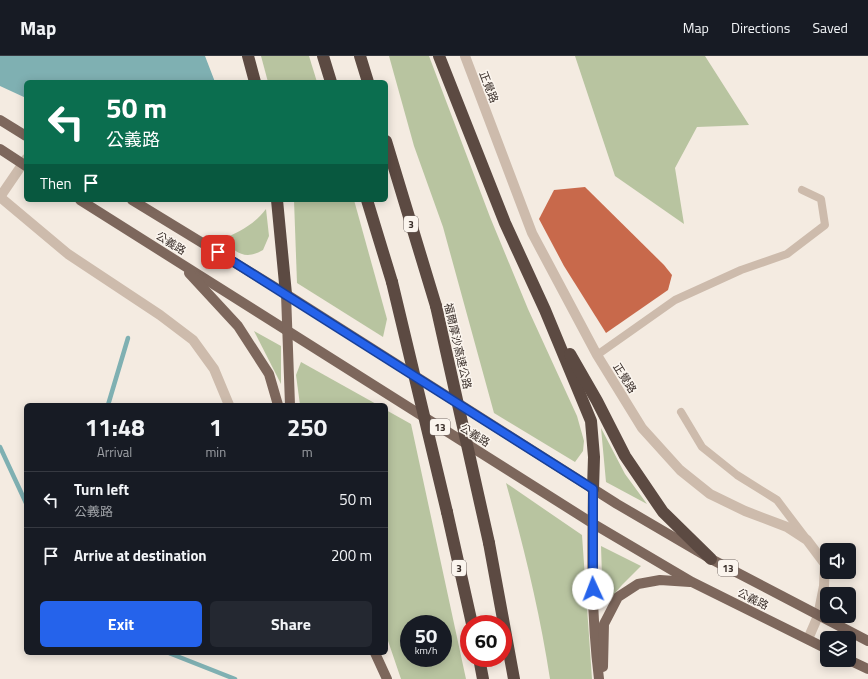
<!DOCTYPE html>
<meta charset="utf-8">
<style>
:root{--surface:#171b24;--page:#242831;--text:#f1f3f6;--muted:#9ea1a6;--line:#363941;--accent:#2563eb}
body{margin:0;font-family:"Titillium Web","Noto Sans TC",sans-serif;background:var(--page);color:var(--text);height:100vh;display:flex;flex-direction:column;font-size:15px;white-space:nowrap}
*{box-sizing:border-box;margin:0}
p{font-size:13px;color:var(--muted)}
.icon{flex:none;width:22px;height:22px;fill:none;stroke:currentColor;stroke-width:2;stroke-linecap:round;stroke-linejoin:round}
.map{position:relative;flex:1;overflow:hidden}
.panel{position:absolute;left:24px;top:347px;width:364px;height:252px;display:flex;flex-direction:column;background:var(--surface);border-radius:6px;box-shadow:0 2px 10px #0003}
.panel>*{flex:none}
.hud{position:absolute;left:24px;top:24px;width:364px;height:122px;border-radius:6px;box-shadow:0 2px 10px #0003;background:#0b6e4f;color:#fff;overflow:hidden}
.tools{position:absolute;left:820px;top:487px;display:grid;gap:8px}
.tools a{display:grid;place-items:center;width:36px;height:36px;border-radius:6px;background:var(--surface);box-shadow:0 2px 10px #0003;font-size:20px}
.speed{position:absolute;left:400px;top:559px;display:flex;gap:8px;font-size:20px;font-weight:700;text-align:center}
.speed>*{display:grid;place-content:center;width:52px;height:52px;border-radius:50%;background:var(--surface);box-shadow:0 2px 10px #0003;line-height:1}
.speed small{font-size:10px;font-weight:400}
.speed .limit{border:6px solid #d22;background:#fff;color:#111}
.pin{position:absolute;display:grid;place-items:center;width:34px;height:34px;color:#fff;margin:-17px;border-radius:8px;box-shadow:0 2px 6px #0006}
.me{position:absolute;width:44px;margin:-22px;rotate:358deg;stroke-linejoin:round;filter:drop-shadow(0 0 3px #0008)}
.turn{display:flex;align-items:center;gap:14px;height:84px;padding:0 16px;font-size:18px}
.turn .icon{width:52px;height:52px;stroke-width:2.5}
.turn b{display:block;font-size:28px;line-height:34px}
.then{display:flex;align-items:center;height:38px;padding:0 16px;background:#0003;gap:8px;font-size:15px}
.eta{display:flex;justify-content:space-evenly;align-items:center;height:68px;text-align:center}
.eta b{font-size:24px;font-weight:700;line-height:28px}
.cta{display:flex;gap:8px;margin-top:auto;padding:8px 16px}
.cta a{flex:1;height:46px;border-radius:6px;background:var(--accent);color:#fff;font-size:16px;font-weight:700;line-height:46px;text-align:center}
.cta a+a{background:var(--page);color:var(--text)}
ul{padding:0;list-style:none}
li{display:flex;align-items:center;gap:12px;height:56px;padding:0 16px;border-top:1px solid var(--line)}
li div{flex:1}
li b{display:block;font-size:15px}
li em{font-style:normal}
header{display:flex;align-items:center;gap:24px;box-sizing:border-box;height:56px;padding:0 20px;background:var(--surface);border-bottom:1px solid var(--line)}
header strong{font-size:19px}
nav{display:flex;gap:22px;margin-inline-start:auto;font-size:14px}
.map>svg:first-child{display:block}
</style>
<header>
<strong>Map</strong>
<nav><a>Map</a><a>Directions</a><a>Saved</a></nav>
</header>
<div class="map">
<svg width="868" height="623" viewBox="0 0 868 623">
<rect width="100%" height="100%" fill="#f4ebe1"/>
<g fill="#b8c4a0" fill-rule="evenodd">
<path d="M261 0H309L317 26H268Z"/>
<path d="M389 0H429L490 161 528 253 577 360 584 385 583 395 575 406 494 357 443 171 414 90Z"/>
<path d="M575 0H705L749 69 697 71 675 112 684 168 615 120Z"/>
<path d="M294 144H354L387 263 383 281 297 227Z"/>
<path d="M266 153 269 180 263 194C244 205 237 196 221 184 239 176 254 169 266 153Z"/>
<path d="M254 275 281 290V328Z"/>
<path d="M301 306 378 349H300L296 319Z"/>
<path d="M386 354 411 368 466 623H401L386 579ZM409 568H443V602H409Z"/>
<path d="M601 372 625 418 647 448 606 426Z"/>
<path d="M506 427 582 479 592 623H550C540 557 524 492 506 427Z"/>
<path d="M601 490 641 510 622 529 603 551Z"/>
</g>
<path fill="#7fb0b2" d="M0 0H205L215 26H26V42L0 30Z"/>
<g fill="none" stroke-linecap="round" stroke-linejoin="round">
<g stroke="#7fb0b2" stroke-width="4.5">
<path d="M108 349 128 282"/>
<path d="M0 391 26 447"/>
<path d="M169 597 235 623"/>
</g>
</g>
<path fill="#c8694b" d="M585 131 664 209 672 219 668 234 606 277 564 210 539 163 554 134Z"/>
<g fill="none" stroke-linecap="round" stroke-linejoin="round">
<g stroke="#cdbbac" stroke-width="8">
<path d="M597 299 675 244 741 214 787 198 825 169 821 143 802 134"/>
<path d="M681 356 702 391 737 419 777 444 805 481"/>
</g>
<path stroke="#cdbbac" stroke-width="10" d="M0 141 68 198 160 259 193 284 214 313 229 349"/>
<g stroke="#cdbbac" stroke-width="10">
<path d="M465 0 532 177 597 299 642 372 680 414 710 438 745 455 787 471 807 484 825 508 824 530 818 560 808 583"/>
<path d="M0 141 26 103"/>
</g>
<g stroke="#7d675c" stroke-width="10">
<path d="M0 64 26 80"/>
<path d="M0 93 26 110"/>
<path d="M80 144 592 467 692 526 827 593"/>
<path d="M132 144 286 238 617 448 711 503 868 585"/>
<path d="M189 217 238 270 269 318 278 349"/>
<path d="M286 238 290 349"/>
<path d="M593 433C592 496 591 560 599 623"/>
<path d="M375 597 387 623"/>
<path d="M849 604 868 613"/>
<path d="M603 611 604 568 618 541 638 528 660 524 690 526"/>
</g>
<g stroke="#5c4a42" stroke-width="12">
<path d="M248 0 255 26"/>
<path d="M323 0 331 26"/>
<path d="M360 0 368 26"/>
<path d="M439 0 505 167 545 254 591 365 594 401 593 433"/>
<path d="M386 85 436 250"/>
<path d="M277 144 286 238"/>
<path d="M367 144 392 226"/>
<path d="M570 298 597 345 625 400 663 456 711 503"/>
<path d="M447 456 472 568"/>
<path d="M489 487 514 623"/>
<path d="M479 602 483 623"/>
</g>
<g stroke="#5c4a42" stroke-width="12">
<path d="M392 226 447 456"/>
<path d="M436 250 489 487"/>
</g>
</g>
<g fill="none" stroke-linecap="round" stroke-linejoin="round">
<g stroke="#184099" stroke-width="10">
<path id="route" d="M218 196 593 433V533"/>
</g>
<use href="#route" stroke="#2563eb" stroke-width="7"/>
</g>
<g text-anchor="middle" dominant-baseline="central" stroke-width="3" stroke-linejoin="round" paint-order="stroke">
<g fill="#fbf5ee" stroke="#756b66" stroke-width="1">
<rect x="404" y="160" width="14" height="16" rx="3"/>
<rect x="430" y="363" width="20" height="16" rx="3"/>
<rect x="452" y="504" width="14" height="16" rx="3"/>
<rect x="718" y="504" width="20" height="16" rx="3"/>
</g>
<g font-size="10" font-weight="bold" fill="#3b302b">
<text x="411" y="168">3</text>
<text x="440" y="371">13</text>
<text x="459" y="512">3</text>
<text x="728" y="512">13</text>
</g>
<g font-size="11" fill="#3b302b" stroke="#fbf5ee">
<text transform="translate(489 31) rotate(69)">正覺路</text>
<text transform="translate(171 187) rotate(32)">公義路</text>
<text transform="translate(458 290) rotate(77)">福爾摩沙高速公路</text>
<text transform="translate(625 322) rotate(58)">正覺路</text>
<text transform="translate(475 379) rotate(32)">公義路</text>
<text transform="translate(753 543) rotate(26)">公義路</text>
</g>
</g>
</svg>
<div class="tools">
<a><svg class="icon" aria-label="sound" viewBox="0 0 24 24"><path d="M4 9h4l5-4v14l-5-4H4zM17 9q2 3 0 6"/></svg></a>
<a><svg class="icon" aria-label="search" viewBox="0 0 24 24"><circle cx="10" cy="10" r="6"/><path d="M15 15l6 6"/></svg></a>
<a><svg class="icon" aria-label="layers" viewBox="0 0 24 24"><path d="M12 4l9 5-9 5-9-5zM3 14l9 5 9-5"/></svg></a>
</div>
<div class="speed"><div>50<small>km/h</small></div><div class="limit">60</div></div>
<div class="pin" style="left:218px;top:196px;background:#d93025"><svg class="icon" aria-label="arrive" viewBox="0 0 24 24"><path d="M6 21V4h12l-3 4 3 4H6"/></svg></div>
<svg class="me" style="left:593px;top:533px" viewBox="-20 -20 40 40"><circle r="19" fill="#fff"/><path d="M0-13L10 11 0 6-10 11z" fill="#2563eb"/></svg>
<div class="hud">
<div class="turn"><svg class="icon" aria-label="left" viewBox="0 0 24 24"><path d="M17 20v-9H6M10 6l-5 5 5 5"/></svg><div><b>50 m</b>公義路</div></div>
<div class="then">Then<svg class="icon" aria-label="arrive" viewBox="0 0 24 24"><path d="M6 21V4h12l-3 4 3 4H6"/></svg></div>
</div>
<section class="panel">
<div class="eta">
<div><b>11:48</b><p>Arrival</p></div>
<div><b>1</b><p>min</p></div>
<div><b>250</b><p>m</p></div>
</div>
<ul>
<li><svg class="icon" aria-label="left" viewBox="0 0 24 24"><path d="M17 20v-9H6M10 6l-5 5 5 5"/></svg><div><b>Turn left</b><p>公義路</p></div><em>50 m</em></li>
<li><svg class="icon" aria-label="arrive" viewBox="0 0 24 24"><path d="M6 21V4h12l-3 4 3 4H6"/></svg><div><b>Arrive at destination</b></div><em>200 m</em></li>
</ul>
<div class="cta"><a>Exit</a><a>Share</a></div>
</section>
</div>
